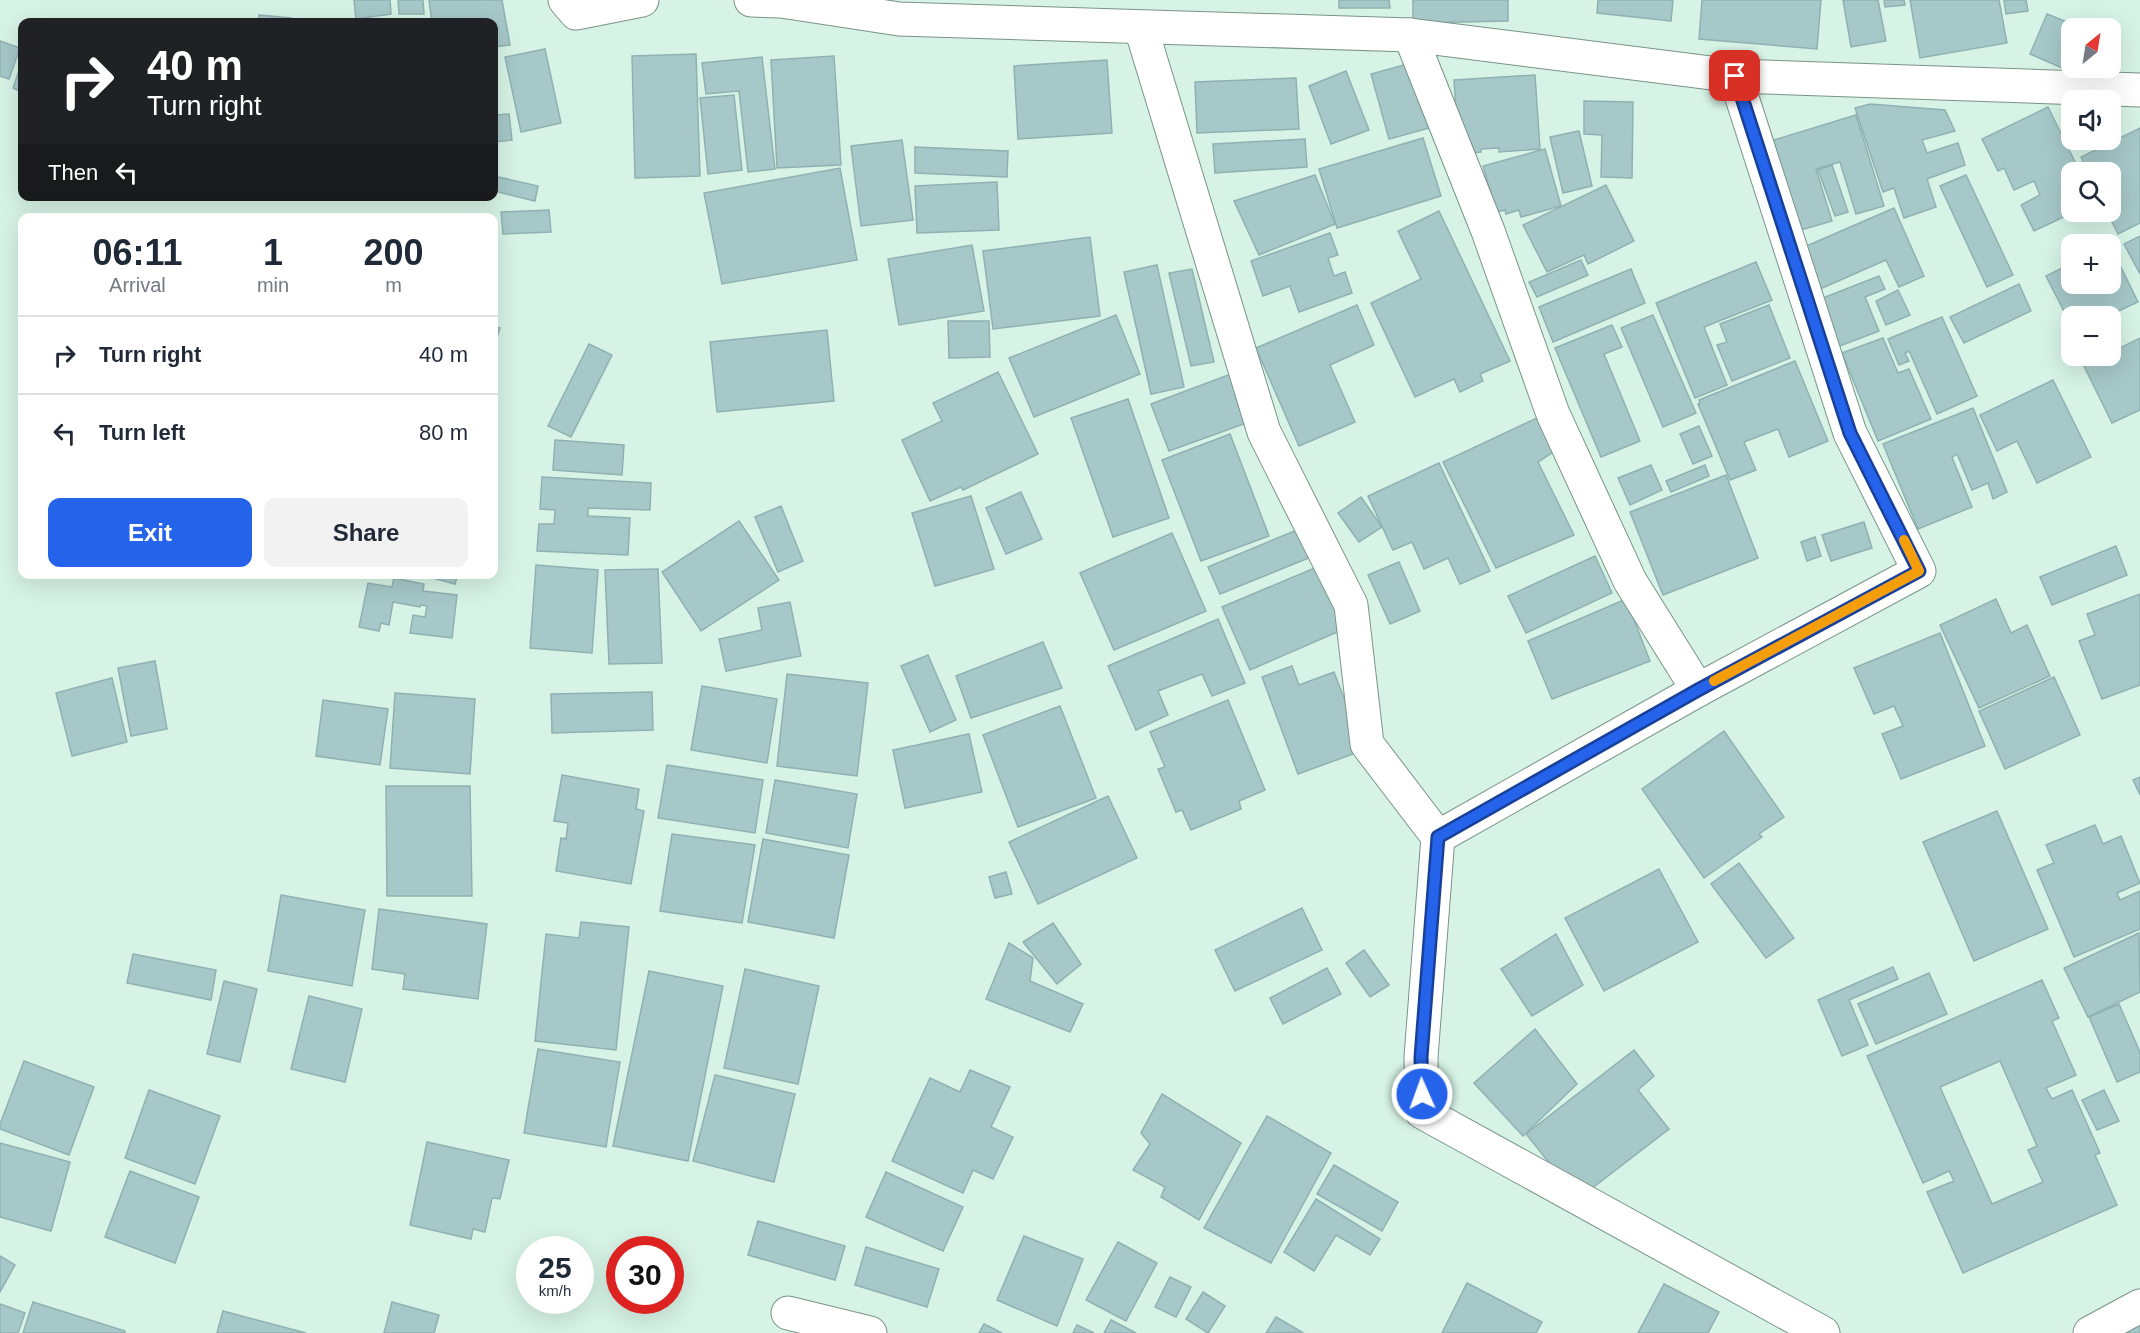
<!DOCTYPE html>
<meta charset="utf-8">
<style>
:root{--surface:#fff;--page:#f2f2f3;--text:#1f2937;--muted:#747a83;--line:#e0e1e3;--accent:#2563eb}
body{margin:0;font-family:Arial,sans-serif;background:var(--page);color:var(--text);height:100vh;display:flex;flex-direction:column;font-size:22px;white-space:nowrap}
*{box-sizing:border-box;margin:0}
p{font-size:20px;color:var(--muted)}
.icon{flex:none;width:33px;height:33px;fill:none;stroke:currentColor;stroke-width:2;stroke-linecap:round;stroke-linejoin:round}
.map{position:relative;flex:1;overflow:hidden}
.side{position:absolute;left:18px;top:213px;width:480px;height:366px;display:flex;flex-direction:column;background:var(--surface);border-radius:12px;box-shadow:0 6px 24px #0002}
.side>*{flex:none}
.top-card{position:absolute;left:18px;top:18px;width:480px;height:183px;border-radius:12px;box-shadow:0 6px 24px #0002;background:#202124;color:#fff;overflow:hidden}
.needle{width:39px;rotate:30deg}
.tools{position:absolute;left:2061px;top:18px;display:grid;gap:12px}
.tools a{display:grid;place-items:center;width:60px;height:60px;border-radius:12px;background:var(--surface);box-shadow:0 6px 24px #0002;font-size:30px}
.speed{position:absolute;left:516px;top:1236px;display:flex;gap:12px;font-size:30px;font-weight:700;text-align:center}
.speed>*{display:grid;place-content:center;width:78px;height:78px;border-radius:50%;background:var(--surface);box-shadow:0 6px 24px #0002;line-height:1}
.speed small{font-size:15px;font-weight:400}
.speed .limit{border:9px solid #d22;background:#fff;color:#111}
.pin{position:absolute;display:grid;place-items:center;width:51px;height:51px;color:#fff;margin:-26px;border-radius:12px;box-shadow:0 3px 9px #0006}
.me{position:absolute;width:66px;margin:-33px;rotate:358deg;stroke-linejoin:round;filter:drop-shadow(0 0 4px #0008)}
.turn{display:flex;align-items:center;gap:21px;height:126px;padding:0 30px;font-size:27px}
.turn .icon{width:78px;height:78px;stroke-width:2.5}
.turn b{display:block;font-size:42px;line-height:51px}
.then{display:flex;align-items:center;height:57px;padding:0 30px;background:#0003;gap:12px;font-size:22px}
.eta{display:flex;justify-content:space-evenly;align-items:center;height:102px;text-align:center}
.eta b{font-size:36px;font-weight:700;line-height:42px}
.button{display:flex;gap:12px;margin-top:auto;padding:12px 30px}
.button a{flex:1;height:69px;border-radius:12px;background:var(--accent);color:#fff;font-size:24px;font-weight:700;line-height:69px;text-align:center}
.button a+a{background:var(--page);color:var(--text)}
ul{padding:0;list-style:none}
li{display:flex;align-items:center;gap:18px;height:78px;padding:0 30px;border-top:2px solid var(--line)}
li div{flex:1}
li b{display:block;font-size:22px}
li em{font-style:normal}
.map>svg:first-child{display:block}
</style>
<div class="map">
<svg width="2140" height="1333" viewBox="0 0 2140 1333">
<rect width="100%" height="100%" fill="#d6f3e5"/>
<g fill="#a6c8c8" stroke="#90b1b2" stroke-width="1.5" fill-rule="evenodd">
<path d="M354 0H390L391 14 356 19Z"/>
<path d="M398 0H423L424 14H399Z"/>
<path d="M429 0H502L510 45 494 47V22H432Z"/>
<path d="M1339 0H1389L1390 8H1339Z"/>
<path d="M1413 0H1508V21L1413 23Z"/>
<path d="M1598 0H1673L1671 21 1597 13Z"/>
<path d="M1702 0H1821L1817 49 1699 39Z"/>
<path d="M1843 0H1878L1886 41 1851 47Z"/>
<path d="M1884 0H1904L1905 5 1885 7Z"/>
<path d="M1910 0H1999L2007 43 1920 58Z"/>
<path d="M2004 0H2026L2028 11 2006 14Z"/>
<path d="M2047 14 2082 28H2072V68H2104L2097 83 2030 54Z"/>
<path d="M259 15 291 18V22H259Z"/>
<path d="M0 41 20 48 9 79 0 76Z"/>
<path d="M545 49 561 123 521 132 505 57Z"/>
<path d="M696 54 700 176 635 178 632 56Z"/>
<path d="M834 56 841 165 777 168 771 60Z"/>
<path d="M762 57 775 169 748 172 739 91 706 94 702 63Z"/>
<path d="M1107 60 1112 133 1018 139 1014 66Z"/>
<path d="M22 62V92L13 88Z"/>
<path d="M1415 62 1433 127 1389 139 1371 74Z"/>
<path d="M1346 71 1369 130 1331 144 1309 86Z"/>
<path d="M1535 75 1540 149 1499 152V148L1481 149V152L1459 154 1454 80Z"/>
<path d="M1296 78 1299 129 1197 133 1195 82Z"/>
<path d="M734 95 742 170 708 174 700 98Z"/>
<path d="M1584 101 1633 102 1632 178 1601 177 1602 135 1584 134Z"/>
<path d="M1870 104 1945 110 1955 131 1922 140 1927 153 1958 143 1965 165 1927 179 1936 207 1904 218 1894 188 1883 192 1855 108Z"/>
<path d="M2048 107 2080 172H2072V212H2074L2034 231 2021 205 2040 195 2034 181 2014 190 2004 168 1998 171 1982 139Z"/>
<path d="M509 114 512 140 494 142V115Z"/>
<path d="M1856 115 1884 206 1856 214 1840 162 1816 169 1832 221 1794 232 1767 142Z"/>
<path d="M2140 128V223L2118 234 2107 212H2110V172H2088L2081 157Z"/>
<path d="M1579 131 1592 186 1563 193 1550 137Z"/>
<path d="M1423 138 1441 196 1337 228 1319 169Z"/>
<path d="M1305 139 1307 167 1215 173 1213 144Z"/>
<path d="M902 140 913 220 861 226 851 146Z"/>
<path d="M915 147 1008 151 1007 177 915 173Z"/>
<path d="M1545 149 1561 206 1521 217 1519 210 1506 214 1505 210 1496 212 1483 166Z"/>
<path d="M1832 165 1848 212 1835 216 1818 170Z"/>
<path d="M840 168 857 260 722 284 704 193Z"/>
<path d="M1315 175 1335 224 1259 255 1234 201Z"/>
<path d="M1966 175 2013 275 1987 287 1940 186Z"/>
<path d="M494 176 538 186 535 201 494 191Z"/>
<path d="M997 182 999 230 917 233 915 186Z"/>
<path d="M1606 185 1634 241 1588 264 1584 255 1547 272 1523 225Z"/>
<path d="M1894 208 1924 276 1899 287 1886 260 1820 289 1802 248Z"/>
<path d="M549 210 551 232 503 234 501 212Z"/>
<path d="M1439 211 1510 361 1480 374 1483 381 1460 392 1454 379 1415 397 1371 303 1421 279 1398 231Z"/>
<path d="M1330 233 1338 255 1328 258 1334 276 1345 272 1352 293 1299 312 1290 286 1263 296 1251 261Z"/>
<path d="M2140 236V274L2124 244Z"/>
<path d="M1090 237 1100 316 993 329 983 251Z"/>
<path d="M972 245 984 311 899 325 888 259Z"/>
<path d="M2110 245 2138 302 2108 316H2072V327L2046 276 2072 263V284H2110Z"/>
<path d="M1581 260 1588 275 1537 297 1529 282Z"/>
<path d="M1756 262 1772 300 1704 327 1727 385 1695 398 1656 303Z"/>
<path d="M1157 265 1184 387 1151 394 1124 272Z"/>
<path d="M1192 269 1214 362 1191 366 1169 273Z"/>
<path d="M1631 269 1645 303 1553 342 1539 307Z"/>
<path d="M1879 276 1885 289 1865 297 1879 331 1837 347 1818 300Z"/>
<path d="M2019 284 2031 311 1964 343 1950 317Z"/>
<path d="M1898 290 1910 315 1886 325 1876 301Z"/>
<path d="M1357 305 1374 345 1330 365 1355 422 1299 446 1256 348Z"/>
<path d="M1769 305 1790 358 1732 381 1717 345 1727 342 1720 324Z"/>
<path d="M1116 315 1140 374 1034 417 1009 358Z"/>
<path d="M1653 315 1696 413 1663 427 1621 328Z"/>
<path d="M1942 317 1977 396 1937 414 1909 351 1905 353 1909 361 1899 365 1888 339Z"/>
<path d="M948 321H989L990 357 949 358Z"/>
<path d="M1612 325 1622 347 1604 354 1640 441 1601 457 1555 348Z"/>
<path d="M494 326 500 328 494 347Z"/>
<path d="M827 330 834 401 717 412 710 342Z"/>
<path d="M1883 338 1898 373 1909 369 1931 419 1878 441 1842 353Z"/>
<path d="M2140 338V410L2112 423 2084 366 2105 356H2110V353Z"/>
<path d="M589 344 612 355 571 437 548 426Z"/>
<path d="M1795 361 1828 441 1789 457 1778 429 1744 442 1756 470 1730 480 1698 404 1700 403 1699 400Z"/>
<path d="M998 372 1038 454 963 490 961 487 930 501 902 440 942 421 933 403Z"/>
<path d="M1231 374 1249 422 1169 451 1151 404Z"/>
<path d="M2053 380 2091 457 2037 483 2017 441 1997 451 1980 415Z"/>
<path d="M1128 399 1169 518 1113 537 1071 418Z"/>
<path d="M1973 408 2007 492 1993 499 1988 483 1972 490 1957 454 1952 457 1972 507 1918 529 1883 444Z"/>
<path d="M1539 417 1555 451 1538 462 1574 535 1496 568 1443 462Z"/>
<path d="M1699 426 1712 456 1693 464 1680 434Z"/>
<path d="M1230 434 1269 536 1201 561 1162 460Z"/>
<path d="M555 440 624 445 622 475 553 470Z"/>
<path d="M1439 463 1490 571 1460 584 1448 558 1424 569 1412 542 1393 550 1368 496Z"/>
<path d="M1651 465 1662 490 1630 505 1618 478Z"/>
<path d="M1705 465 1709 476 1671 492 1666 481Z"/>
<path d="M1726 475 1758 558 1663 595 1630 512Z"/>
<path d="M542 477 651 483 650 510 588 508V516L630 518 628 555 537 551 539 524H554L555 510 540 509Z"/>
<path d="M1021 492 1042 539 1006 554 986 508Z"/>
<path d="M971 496 994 569 935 586 912 513Z"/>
<path d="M1361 497 1382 527 1359 542 1338 513Z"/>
<path d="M781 506 803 561 778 572 755 517Z"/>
<path d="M739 521 779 580 701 631 662 572Z"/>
<path d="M1864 522 1872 548 1831 561 1822 535Z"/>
<path d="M1299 529 1311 557 1220 594 1208 567Z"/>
<path d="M1172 533 1206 611 1114 650 1080 573Z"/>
<path d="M1815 537 1821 556 1807 561 1801 542Z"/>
<path d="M2116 546 2127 575 2052 605 2040 577Z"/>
<path d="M1595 556 1612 593 1526 633 1508 596Z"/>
<path d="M1399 562 1420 611 1390 624 1368 575Z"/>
<path d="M1324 564 1351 626 1250 670 1222 607Z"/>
<path d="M536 565 598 570 592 653 530 648Z"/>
<path d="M658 569 662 663 609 664 605 570Z"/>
<path d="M430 574H458L455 584 429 577Z"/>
<path d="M394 578 424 584 423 591 457 595 452 638 410 633 413 615 425 617 427 606 421 605 420 607 393 602 389 625 381 623 379 631 359 627 368 583 392 587Z"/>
<path d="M2140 594V685L2102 699 2079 641 2095 635 2087 614Z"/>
<path d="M1626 599 1650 661 1552 699 1528 641Z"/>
<path d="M1996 599 2011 633 2027 625 2050 676 1979 708 1940 625Z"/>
<path d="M790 602 801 656 726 671 719 639 762 630 758 608Z"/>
<path d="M1218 619 1245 683 1212 696 1202 674 1158 691 1168 715 1136 730 1108 666Z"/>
<path d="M1940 633 1985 746 1901 779 1882 734 1903 726 1894 706 1874 714 1854 668Z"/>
<path d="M1043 642 1062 688 971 718 956 676Z"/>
<path d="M928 655 956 720 930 732 901 666Z"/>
<path d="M155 661 167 729 131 736 118 668Z"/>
<path d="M1292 666 1299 685 1334 672 1364 750 1298 774 1262 677Z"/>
<path d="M787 674 868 683 857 776 777 766Z"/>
<path d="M2054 677 2080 735 2005 769 1979 711Z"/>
<path d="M112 678 127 742 72 756 56 693Z"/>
<path d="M702 686 777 699 767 763 691 750Z"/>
<path d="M652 692 653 730 552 733 551 694Z"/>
<path d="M395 693 475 699 470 774 390 768Z"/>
<path d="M323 700 388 709 380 765 316 756Z"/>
<path d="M1228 700 1265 790 1239 801 1241 809 1191 830 1182 810 1176 812 1158 769 1165 767 1150 732Z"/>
<path d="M1060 706 1096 798 1018 827 983 735Z"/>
<path d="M1724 731 1784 817 1759 834 1762 837 1704 878 1642 789Z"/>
<path d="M969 734 982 792 905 808 893 750Z"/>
<path d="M667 765 763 780 755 833 658 818Z"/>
<path d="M562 775 639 789 636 809 644 811 631 884 556 871 561 838 566 839 568 823 554 821Z"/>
<path d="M2140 777V795L2133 780Z"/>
<path d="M775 780 857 794 848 848 766 833Z"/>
<path d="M386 786H470L472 896H387Z"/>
<path d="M1108 796 1137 858 1038 904 1009 842Z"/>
<path d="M1997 811 2048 929 1974 961 1923 842Z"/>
<path d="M2095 825 2103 844 2121 836 2140 883 2117 893 2120 900 2140 891V929L2074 957 2037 870 2054 863 2046 845Z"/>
<path d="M672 834 755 845 742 923 660 911Z"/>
<path d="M763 839 849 855 834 938 748 922Z"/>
<path d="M1739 863 1794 938 1766 958 1711 884Z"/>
<path d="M1659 869 1698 942 1604 991 1565 918Z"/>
<path d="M1006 872 1012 894 995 898 989 877Z"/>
<path d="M281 895 365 910 352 986 268 971Z"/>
<path d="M1302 908 1322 950 1235 991 1215 950Z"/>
<path d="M379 909 487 924 478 999 403 989 405 974 372 969Z"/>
<path d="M581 922 629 927 616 1050 535 1041 546 934 579 938Z"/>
<path d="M1053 923 1081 964 1057 984 1023 942Z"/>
<path d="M2139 933 2140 992 2088 1017 2064 968Z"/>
<path d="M1556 934 1583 985 1532 1016 1501 969Z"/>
<path d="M1009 943 1033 958 1030 981 1083 1004 1070 1032 986 999Z"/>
<path d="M1364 950 1389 985 1370 997 1346 963Z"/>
<path d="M133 954 216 970 211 1000 127 983Z"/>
<path d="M1893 967 1898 979 1849 1000 1868 1045 1842 1056 1818 1000Z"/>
<path d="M1327 968 1341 994 1283 1024 1270 998Z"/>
<path d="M745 969 819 986 798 1084 724 1068Z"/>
<path d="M649 971 723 986 688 1161 613 1146Z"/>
<path d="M1929 973 1947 1014 1876 1044 1858 1004Z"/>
<path d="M2042 980 2059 1018 2052 1021 2076 1075 2046 1088 2052 1099 2072 1090 2100 1153 2095 1155 2117 1205 1963 1273 1927 1192 1954 1181 1949 1171 1923 1183 1867 1056ZM2000 1061 2037 1146 2028 1150 2043 1182 1992 1204 1940 1087Z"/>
<path d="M224 981 257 989 240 1062 207 1054Z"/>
<path d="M309 996 362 1009 345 1082 291 1069Z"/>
<path d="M2119 1004 2140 1052V1072L2117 1082 2089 1017Z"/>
<path d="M1535 1029 1577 1084 1523 1136 1474 1083Z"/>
<path d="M538 1049 620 1062 606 1147 524 1133Z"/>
<path d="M1634 1050 1654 1076 1638 1090 1669 1129 1578 1199 1526 1134Z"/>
<path d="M24 1061 94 1087 69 1155 0 1129V1124Z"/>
<path d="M970 1070 1010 1087 991 1127 1013 1137 993 1179 973 1170 963 1193 892 1161 930 1078 960 1092Z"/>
<path d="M715 1075 795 1094 774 1182 693 1161Z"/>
<path d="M149 1090 220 1116 195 1184 125 1158Z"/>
<path d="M2104 1090 2119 1121 2097 1130 2082 1100Z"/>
<path d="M1162 1094 1241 1143 1199 1220 1161 1197 1165 1187 1133 1170 1150 1144 1141 1133Z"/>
<path d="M1267 1116 1331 1153 1271 1263 1204 1228Z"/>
<path d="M427 1142 509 1160 500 1199 492 1198 485 1232 473 1229 471 1239 410 1225Z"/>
<path d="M0 1143 70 1162 51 1231 0 1217Z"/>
<path d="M1334 1165 1398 1202 1382 1231 1317 1194Z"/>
<path d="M130 1171 199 1197 175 1263 105 1237Z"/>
<path d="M886 1172 963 1207 943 1251 866 1217Z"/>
<path d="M1316 1199 1380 1239 1370 1255 1336 1235 1314 1271 1284 1252Z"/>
<path d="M758 1221 845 1246 835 1280 748 1255Z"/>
<path d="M1024 1236 1083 1259 1057 1326 997 1300Z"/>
<path d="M1118 1242 1157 1263 1126 1321 1086 1300Z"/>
<path d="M866 1247 939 1269 927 1307 855 1285Z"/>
<path d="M0 1256 15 1265 0 1292Z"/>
<path d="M1170 1277 1191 1287 1176 1317 1155 1307Z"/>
<path d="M1467 1283 1542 1322 1536 1333H1442Z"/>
<path d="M1664 1284 1719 1312 1708 1333H1638Z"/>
<path d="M1203 1292 1225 1306 1208 1333 1186 1319Z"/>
<path d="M33 1302 125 1331V1333H23Z"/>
<path d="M392 1302 439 1315 434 1333H384Z"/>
<path d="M0 1304 25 1313 18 1333H0Z"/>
<path d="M223 1311 306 1333H217Z"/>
<path d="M2140 1316V1333H2105Z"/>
<path d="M1276 1317 1302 1332 1266 1333Z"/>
<path d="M1111 1320 1136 1333H1104Z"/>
<path d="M984 1324 1002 1333H979Z"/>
<path d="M1077 1325 1094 1333H1073Z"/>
</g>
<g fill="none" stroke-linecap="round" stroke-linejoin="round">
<g stroke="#7a9487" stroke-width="35">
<g id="minor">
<path d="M565 0 576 13 642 0"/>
<path d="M751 0 781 1 899 19 1410 35 1735 76 2140 90"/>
<path d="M1141 28 1264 432 1351 605 1367 744 1438 837 1698 690 1919 571 1850 433 1735 76"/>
<path d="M1410 35 1488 231 1553 414 1630 581 1698 690"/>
<path d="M1438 837 1421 1057 1422 1112 1823 1333"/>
<path d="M788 1313 870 1333"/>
<path d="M2090 1333 2140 1306"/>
</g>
</g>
<use href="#minor" stroke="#fff" stroke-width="33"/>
</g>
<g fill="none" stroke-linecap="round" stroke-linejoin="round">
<g stroke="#184099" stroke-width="15">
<path id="route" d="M1422 1094 1421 1057 1438 837 1698 690 1919 571 1850 433 1735 76"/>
</g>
<use href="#route" stroke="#2563eb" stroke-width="10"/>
<path stroke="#f59e0b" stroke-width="10" d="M1714 681 1919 571 1904 540"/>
</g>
</svg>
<div class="tools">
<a><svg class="needle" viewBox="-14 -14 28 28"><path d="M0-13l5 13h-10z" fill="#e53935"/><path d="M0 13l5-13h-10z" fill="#747a83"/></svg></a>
<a><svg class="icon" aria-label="sound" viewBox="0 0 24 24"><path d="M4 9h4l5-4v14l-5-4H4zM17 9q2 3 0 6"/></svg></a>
<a><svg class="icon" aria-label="search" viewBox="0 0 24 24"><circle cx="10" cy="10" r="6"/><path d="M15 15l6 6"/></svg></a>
<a>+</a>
<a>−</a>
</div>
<div class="speed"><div>25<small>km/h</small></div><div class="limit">30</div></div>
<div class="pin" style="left:1735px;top:76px;background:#d93025"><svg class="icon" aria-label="arrive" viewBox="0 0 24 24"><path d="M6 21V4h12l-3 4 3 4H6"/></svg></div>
<svg class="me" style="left:1422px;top:1094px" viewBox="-20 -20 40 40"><circle r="17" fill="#2563eb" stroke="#fff" stroke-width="3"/><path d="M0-11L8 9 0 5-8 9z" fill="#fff"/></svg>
<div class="top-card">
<div class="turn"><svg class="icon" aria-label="right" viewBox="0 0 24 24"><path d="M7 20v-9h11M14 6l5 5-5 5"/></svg><div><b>40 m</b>Turn right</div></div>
<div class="then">Then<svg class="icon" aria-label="left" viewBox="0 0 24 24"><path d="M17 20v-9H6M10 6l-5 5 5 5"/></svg></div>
</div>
<section class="side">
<div class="eta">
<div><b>06:11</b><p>Arrival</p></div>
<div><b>1</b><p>min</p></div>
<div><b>200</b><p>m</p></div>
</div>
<ul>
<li><svg class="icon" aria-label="right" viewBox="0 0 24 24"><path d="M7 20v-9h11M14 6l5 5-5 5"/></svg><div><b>Turn right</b></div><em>40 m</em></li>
<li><svg class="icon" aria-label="left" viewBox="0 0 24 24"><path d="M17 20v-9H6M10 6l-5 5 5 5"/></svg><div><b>Turn left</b></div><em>80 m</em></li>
</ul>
<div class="button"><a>Exit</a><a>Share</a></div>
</section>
</div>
